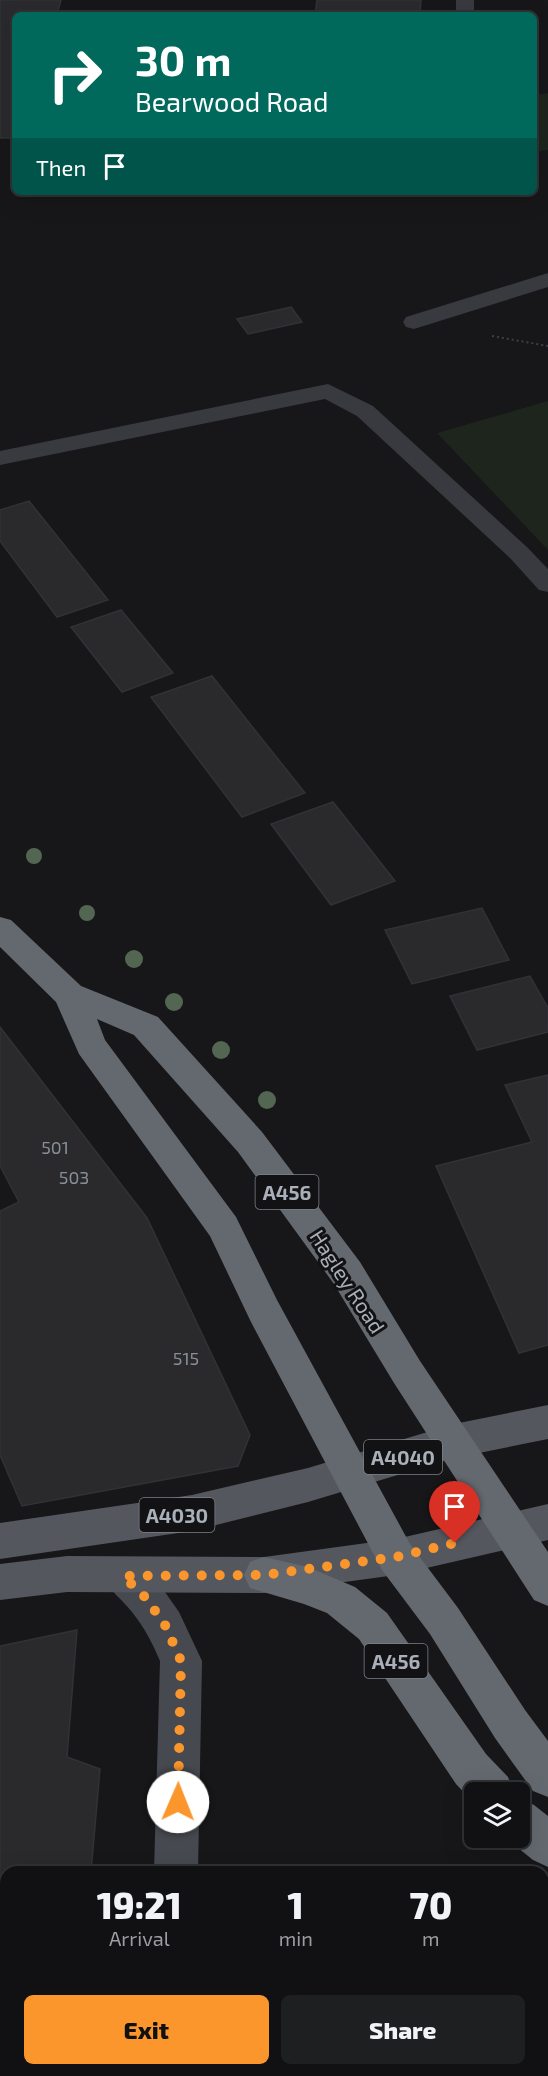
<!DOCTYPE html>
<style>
:root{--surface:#111113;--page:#1e1f21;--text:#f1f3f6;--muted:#9c9da0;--line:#303133;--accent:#fb962d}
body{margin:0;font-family:"Exo 2",sans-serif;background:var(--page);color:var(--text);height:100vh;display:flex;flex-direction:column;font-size:22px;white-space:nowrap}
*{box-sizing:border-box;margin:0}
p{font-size:20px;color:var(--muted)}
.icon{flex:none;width:33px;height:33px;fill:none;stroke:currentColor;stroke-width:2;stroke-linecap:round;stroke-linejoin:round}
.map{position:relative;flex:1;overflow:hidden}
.panel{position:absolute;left:0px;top:1866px;width:549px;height:210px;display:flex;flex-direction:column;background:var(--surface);border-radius:18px 18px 0 0;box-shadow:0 6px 24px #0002,0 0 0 2px var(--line)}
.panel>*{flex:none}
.guide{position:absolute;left:12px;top:12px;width:525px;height:183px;border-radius:9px;box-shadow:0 6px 24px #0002,0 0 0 2px var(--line);background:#00695c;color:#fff;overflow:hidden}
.buttons{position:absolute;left:464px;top:1782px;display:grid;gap:12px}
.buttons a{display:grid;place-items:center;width:66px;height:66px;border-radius:9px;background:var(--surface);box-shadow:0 6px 24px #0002,0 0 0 2px var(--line);font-size:30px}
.pin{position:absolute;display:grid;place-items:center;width:51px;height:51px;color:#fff;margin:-62px -26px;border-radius:50% 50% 50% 0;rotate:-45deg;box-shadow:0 0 6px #0007}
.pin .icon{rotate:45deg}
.me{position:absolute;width:66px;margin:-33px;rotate:1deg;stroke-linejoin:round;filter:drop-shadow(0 0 4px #0008)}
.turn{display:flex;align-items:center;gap:21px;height:126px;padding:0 24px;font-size:27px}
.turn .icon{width:78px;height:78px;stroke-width:2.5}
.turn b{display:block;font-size:42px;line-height:51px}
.then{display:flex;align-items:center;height:57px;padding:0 24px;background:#0003;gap:12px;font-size:22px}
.eta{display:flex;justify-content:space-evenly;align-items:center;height:102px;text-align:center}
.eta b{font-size:36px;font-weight:800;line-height:42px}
.primary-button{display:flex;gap:12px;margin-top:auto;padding:12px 24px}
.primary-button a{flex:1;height:69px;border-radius:9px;background:var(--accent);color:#111;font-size:24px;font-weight:800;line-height:69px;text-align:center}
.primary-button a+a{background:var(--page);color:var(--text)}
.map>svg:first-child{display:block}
</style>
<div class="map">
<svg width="548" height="2076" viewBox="0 0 548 2076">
<rect width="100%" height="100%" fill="#171719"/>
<g fill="#1d251d">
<path d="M548 93V150L534 152V95Z"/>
<path d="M548 401V550L437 433Z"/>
</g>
<g fill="#2a2a2d" stroke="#313235" stroke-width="1.5">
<path d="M0 0H61L57 15H15V138H0Z"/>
<path d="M317 0H421L420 15H315Z"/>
<path d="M291 307 302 322 248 334 237 319Z"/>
<path d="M29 501 108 600 57 617 0 541V510Z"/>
<path d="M121 610 173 673 122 692 71 627Z"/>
<path d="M212 676 305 793 242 817 151 697Z"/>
<path d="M333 802 395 881 331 905 271 824Z"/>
<path d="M482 908 509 960 412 984 385 930Z"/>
<path d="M530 976 548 1008V1032L477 1050 450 996Z"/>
<path d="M0 1027 147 1218 250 1435 238 1466 22 1506 0 1455V1211L19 1202 0 1166Z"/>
<path d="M548 1075V1345L519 1353 436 1166 532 1142 505 1085Z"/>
<path d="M77 1630 67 1757 100 1769 91 1872H6V1987L0 1988V1646Z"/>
<path d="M6 2066V2070H42L43 2076H0V2067Z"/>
</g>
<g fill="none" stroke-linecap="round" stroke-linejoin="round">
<path stroke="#3e4146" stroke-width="2" stroke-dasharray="2 3" stroke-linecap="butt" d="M492 336 548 346"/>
<g fill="#383a3f" fill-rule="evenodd">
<rect x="456" y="0" width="18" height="15"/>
<path d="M548 273V287L414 329 406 327 403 322 406 317Z"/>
<path d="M328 384 373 406 528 548 548 569V592L539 590 510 558 357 416 325 399 0 465V451Z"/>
<path d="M6 2015V2059L0 2061V2017Z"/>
</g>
<g fill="#46494f" fill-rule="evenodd">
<path d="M123 1558 137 1563 160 1585 179 1612 202 1661 198 1872H154L160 1661C153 1644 144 1627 132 1612 122 1599 110 1592 103 1576L109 1563Z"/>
<path d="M151 2070H197L198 2076H152Z"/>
</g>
<g fill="#54575e" fill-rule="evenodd">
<path d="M548 1405V1439L454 1458 308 1502 192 1531 0 1559V1523L192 1495 308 1468 454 1424Z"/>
<path d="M548 1504V1540L396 1575 264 1593 67 1592 0 1600V1564L67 1556 264 1557 396 1539Z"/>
</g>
<g fill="#646970" fill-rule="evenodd">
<path d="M0 917 11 920 81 986 158 1017 262 1132 360 1262 420 1361 548 1552V1606L534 1600 394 1383 334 1284 238 1152 134 1035 97 1019 105 1040 236 1217 277 1300 410 1544 458 1608 525 1710 548 1741V1797L533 1791 495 1738 430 1634 382 1570 251 1322 210 1236 79 1054 56 1002 0 947Z"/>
<path d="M264 1557 308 1567 355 1587 387 1613 486 1754 508 1777 514 1792H474V1803L456 1784 359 1639 327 1613 304 1604 250 1588 244 1575 250 1562Z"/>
<path d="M519 1798 534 1805 548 1816V1867L533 1860 506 1838H519Z"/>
</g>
</g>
<g fill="#526651">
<circle cx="34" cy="856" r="8"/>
<circle cx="87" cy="913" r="8"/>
<circle cx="134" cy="959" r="9"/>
<circle cx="174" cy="1002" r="9"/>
<circle cx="221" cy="1050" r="9"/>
<circle cx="267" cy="1100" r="9"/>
</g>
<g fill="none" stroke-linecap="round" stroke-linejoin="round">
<path stroke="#fb962d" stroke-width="10" stroke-dasharray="0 18" d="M178 1802 181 1661 165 1625 146 1598 123 1576 264 1575 396 1557 455 1543"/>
</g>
<g text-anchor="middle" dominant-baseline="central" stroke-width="6" stroke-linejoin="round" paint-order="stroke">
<g font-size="18" fill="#888e96">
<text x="55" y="1147">501</text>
<text x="74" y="1177">503</text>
<text x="186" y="1358">515</text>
</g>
<g fill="#121214" stroke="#7c8188" stroke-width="1.5">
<rect x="255.5" y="1175" width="63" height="34" rx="4.5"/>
<rect x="364" y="1440" width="78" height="34" rx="4.5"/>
<rect x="139.5" y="1498" width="75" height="34" rx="4.5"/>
<rect x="364.5" y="1644" width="63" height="34" rx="4.5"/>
</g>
<g font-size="20" font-weight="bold" fill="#a9b0ba">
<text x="287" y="1192">A456</text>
<text x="403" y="1457">A4040</text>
<text x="177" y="1515">A4030</text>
<text x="396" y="1661">A456</text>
</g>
<g font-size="21" fill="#a9b0ba" stroke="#121214">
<text transform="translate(348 1281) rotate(57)">Hagley Road</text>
</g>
</g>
</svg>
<div class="buttons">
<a><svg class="icon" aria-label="layers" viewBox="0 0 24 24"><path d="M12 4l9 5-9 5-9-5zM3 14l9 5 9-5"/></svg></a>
</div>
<div class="pin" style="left:455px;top:1543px;background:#d93025"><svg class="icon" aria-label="arrive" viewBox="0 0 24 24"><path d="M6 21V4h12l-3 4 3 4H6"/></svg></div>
<svg class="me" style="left:178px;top:1802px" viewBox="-20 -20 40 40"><circle r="19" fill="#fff"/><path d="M0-13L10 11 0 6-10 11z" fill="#fb962d"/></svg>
<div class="guide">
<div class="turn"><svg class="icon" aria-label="right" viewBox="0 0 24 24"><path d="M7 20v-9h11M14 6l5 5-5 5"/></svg><div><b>30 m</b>Bearwood Road</div></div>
<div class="then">Then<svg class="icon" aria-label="arrive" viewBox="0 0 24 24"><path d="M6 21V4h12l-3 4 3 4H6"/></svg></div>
</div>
<section class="panel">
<div class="eta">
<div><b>19:21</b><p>Arrival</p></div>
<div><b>1</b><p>min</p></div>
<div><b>70</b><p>m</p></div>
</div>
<div class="primary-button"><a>Exit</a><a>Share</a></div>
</section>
</div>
